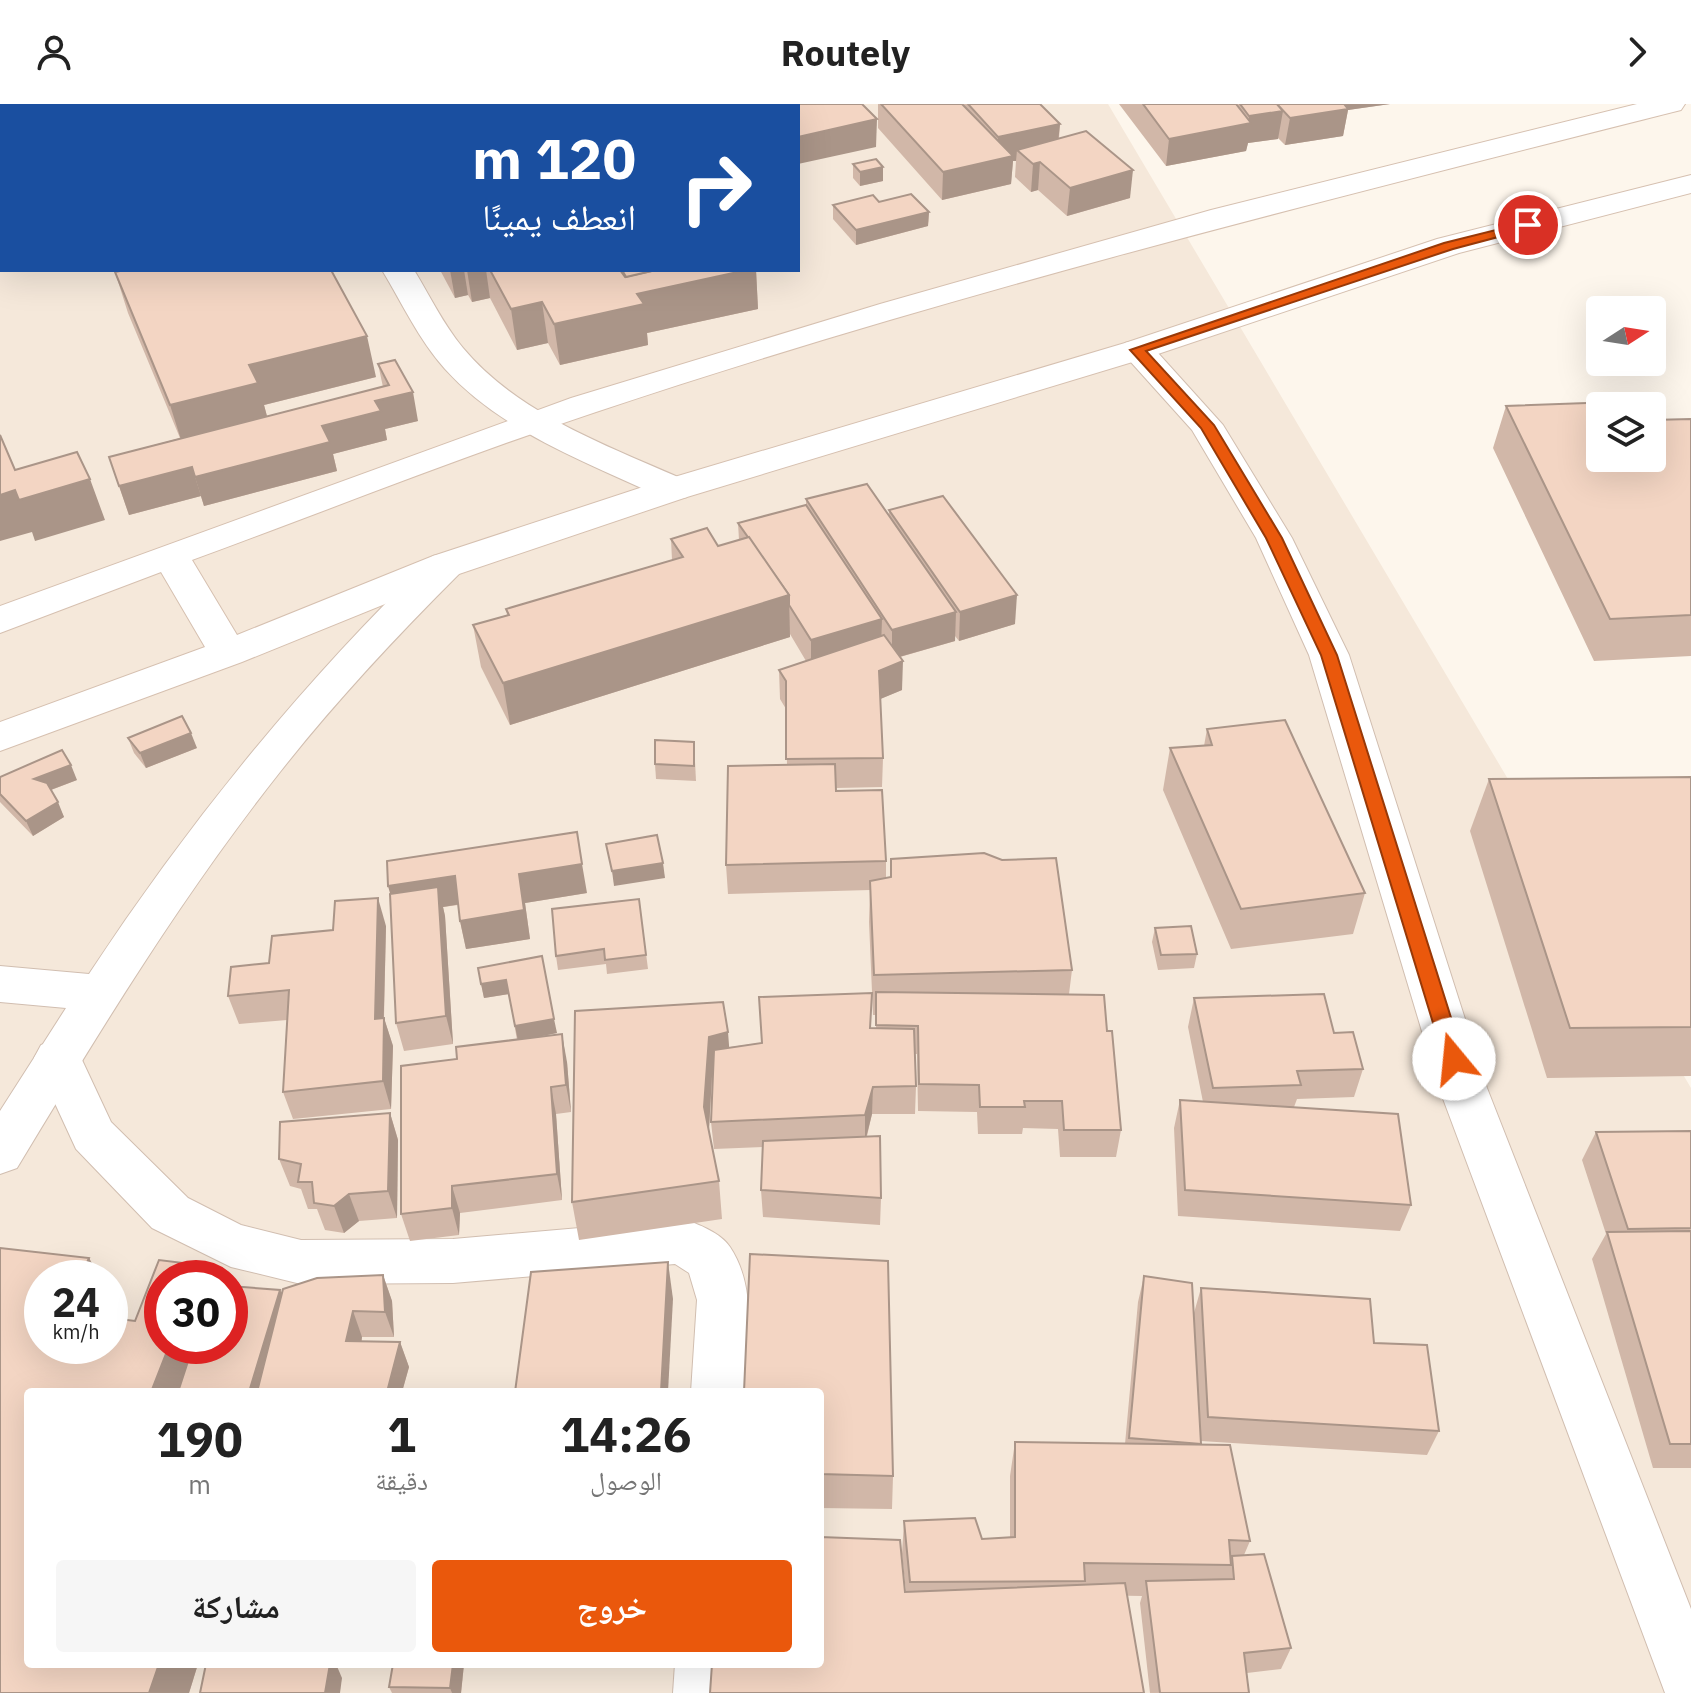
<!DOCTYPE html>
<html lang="ar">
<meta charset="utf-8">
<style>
:root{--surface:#fff;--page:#f6f6f6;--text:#222;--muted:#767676;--accent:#ea580c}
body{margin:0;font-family:"IBM Plex Sans","Noto Naskh Arabic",sans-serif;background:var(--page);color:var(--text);direction:rtl;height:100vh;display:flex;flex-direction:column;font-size:30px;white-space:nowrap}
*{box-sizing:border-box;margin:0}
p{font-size:26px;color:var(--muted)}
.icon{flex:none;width:44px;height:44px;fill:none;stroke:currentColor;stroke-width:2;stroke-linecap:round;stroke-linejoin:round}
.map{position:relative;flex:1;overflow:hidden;direction:ltr}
.sheet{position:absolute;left:24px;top:1284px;width:800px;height:280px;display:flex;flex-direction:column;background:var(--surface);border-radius:8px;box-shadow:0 8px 32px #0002;direction:rtl}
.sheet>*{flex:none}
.top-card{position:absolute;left:0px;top:0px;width:800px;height:168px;box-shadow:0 8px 32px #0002;direction:rtl;background:#1a4fa0;color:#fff;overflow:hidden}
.needle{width:52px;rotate:78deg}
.buttons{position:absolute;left:1586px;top:192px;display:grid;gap:16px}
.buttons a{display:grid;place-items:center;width:80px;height:80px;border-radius:8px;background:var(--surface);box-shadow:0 8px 32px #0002;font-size:40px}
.speed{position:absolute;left:24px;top:1156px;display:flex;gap:16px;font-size:40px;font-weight:700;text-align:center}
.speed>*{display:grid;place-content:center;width:104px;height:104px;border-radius:50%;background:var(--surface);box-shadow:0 8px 32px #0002;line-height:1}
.speed small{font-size:20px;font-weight:400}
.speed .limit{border:12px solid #d22;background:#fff;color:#111}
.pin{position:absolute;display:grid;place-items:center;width:68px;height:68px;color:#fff;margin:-34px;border:4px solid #fff;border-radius:50%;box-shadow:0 2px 8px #0007}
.me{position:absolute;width:88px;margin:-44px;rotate:343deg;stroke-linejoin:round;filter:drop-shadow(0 0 6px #0008)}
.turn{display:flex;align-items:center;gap:28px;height:168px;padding:0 32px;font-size:36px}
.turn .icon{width:104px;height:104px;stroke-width:2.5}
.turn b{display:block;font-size:56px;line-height:68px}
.eta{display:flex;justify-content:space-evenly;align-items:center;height:136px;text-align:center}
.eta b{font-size:48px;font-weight:700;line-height:56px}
.button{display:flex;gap:16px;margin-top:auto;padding:16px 32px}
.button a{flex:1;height:92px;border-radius:8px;background:var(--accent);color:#fff;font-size:32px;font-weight:700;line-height:92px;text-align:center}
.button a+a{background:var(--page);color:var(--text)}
header{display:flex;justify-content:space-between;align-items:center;height:104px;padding:0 32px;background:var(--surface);font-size:36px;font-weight:700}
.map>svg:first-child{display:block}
</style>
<header><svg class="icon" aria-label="forward" viewBox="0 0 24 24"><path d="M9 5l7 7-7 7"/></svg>Routely<svg class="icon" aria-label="person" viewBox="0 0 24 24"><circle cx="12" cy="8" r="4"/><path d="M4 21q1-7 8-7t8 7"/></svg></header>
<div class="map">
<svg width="1691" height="1589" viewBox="0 0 1691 1589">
<rect width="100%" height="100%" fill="#fdf6ec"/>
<path fill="#f5e8da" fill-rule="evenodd" d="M0 0H1108L1691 984V1589H0ZM2 2H798V166H2ZM42 1174H110V1242H42ZM162 1174H230V1242H162ZM28 1288H820V1560H28Z"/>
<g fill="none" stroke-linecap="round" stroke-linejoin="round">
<g stroke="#d1beb0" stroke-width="2">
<g id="minor">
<path d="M1137 236 1149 239 1223 321 1292 434 1349 551 1487 984 1691 1505V1589H1665L1439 984 1309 551 1256 434 1192 326 1120 246 1125 239Z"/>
<path d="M58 935 75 941 111 1018 188 1094 241 1121 301 1136 453 1135 683 1115C698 1120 721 1129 730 1143 758 1185 747 1241 745 1288H691L697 1196 689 1169 675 1160 453 1179 301 1180 231 1163 152 1124 76 1045 34 954 41 941Z"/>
<path d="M675 1560H735L733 1589H673Z"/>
</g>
</g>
<g stroke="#d1beb0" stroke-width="2">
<g id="tertiary">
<path d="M281 0H309L310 2H282Z"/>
<path d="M382 166H414C430 192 443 220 463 244 519 311 609 342 687 377L692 385 687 393 674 396 661 393C586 358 502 328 445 265 419 236 402 199 382 166Z"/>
<path d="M446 449 459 452 465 461 459 470C396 533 335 598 280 668 181 793 99 928 17 1064L0 1070V1007L66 904 0 898V862L89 870C189 718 302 579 433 452Z"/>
</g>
</g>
<g stroke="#d6c0b0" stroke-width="2">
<path id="secondary" d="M1637 0H1685L1681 6C1317 98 952 189 596 308 460 353 326 407 192 456L237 531 433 452 661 377 1125 239 1437 135 1691 71V89L1459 149 1149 253 687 393 459 470 242 558 0 647V618L205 543 161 468 0 529V502L571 294 880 200 1211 106Z"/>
</g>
<use href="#minor" fill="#fff" fill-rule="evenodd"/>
<use href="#tertiary" fill="#fff" fill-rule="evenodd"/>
<use href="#secondary" fill="#fff" fill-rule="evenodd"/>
</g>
<g fill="#d1b7a8">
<path d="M749 0H862L876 43 798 2H749Z"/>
<path d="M878 0H1040L1060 20 1059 34 1130 94 1067 112 1038 86 1031 88 1015 73 1016 57H1013L1011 80 942 96 878 24Z"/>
<path d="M1119 0H1390L1348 6 1343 32 1285 41 1278 34V35L1248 39 1246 47 1166 62Z"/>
<path d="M853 60 883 77 860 82 853 74Z"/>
<path d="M879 98 929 108 928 122 856 141 833 115V101Z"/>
<path d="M440 166H756L758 205 647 229 648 241 560 261 548 239 517 246 490 194 472 198 468 191 455 194Z"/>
<path d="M115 168 376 273 264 301 267 312 383 283 378 260 418 317 385 325 387 336 333 350 337 367 204 402 201 392 129 411 109 353 180 334 128 209Z"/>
<path d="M1506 302 1600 354 1691 315V552L1594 557 1493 344Z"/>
<path d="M806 395 889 412V406L1015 520 959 537 955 532V537L900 553 902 586 880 595 883 654 882 683 836 684V687L886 757V774L1072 866 1069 890 1107 927 1121 1026 1116 1053H1060L1058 1025 1023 1024 1022 1030H978L977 1008 918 1007 917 950H915L916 982 915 1010H872L867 1032 881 1094 880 1121 763 1113 761 1086 763 1043 714 1045 711 1018 712 972 709 1026 719 1077 722 1115 579 1136 572 1098 730 943 876 924V911H873L869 818 870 786 728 790 726 761 787 661 786 605 780 595 779 566 806 557 790 530V533L510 621 481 563 473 521 507 511 506 505 672 456 671 435 718 442 739 436 738 419 806 401Z"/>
<path d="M1207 625 1365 789 1353 830 1231 845 1163 686 1170 644 1204 642Z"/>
<path d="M128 634 197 644 146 664 134 649Z"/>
<path d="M694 638 696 677 656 675 655 660Z"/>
<path d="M0 673 77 676 51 686 64 713 33 732 0 698Z"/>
<path d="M1691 673V972L1547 974 1470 727 1489 675Z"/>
<path d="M388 782 587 789 525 799 530 835 466 845 460 817 458 801 443 803 445 812 453 940 404 947 396 919 391 789Z"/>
<path d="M639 795 648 865 607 870 606 860 558 866 556 852Z"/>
<path d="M386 822 384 914 393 942 391 1005 293 1015 283 988 287 916 239 920 228 892Z"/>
<path d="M1155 824 1197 850 1194 864 1158 866 1152 838Z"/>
<path d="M478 864 557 929 532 934 567 958 571 1008 556 1010 562 1096 460 1109 459 1131 410 1137 401 1110 457 955 517 936 509 890 484 894Z"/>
<path d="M1194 894 1334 929 1363 965 1354 993 1297 995 1294 1003 1411 1101 1400 1127 1178 1112 1174 1024 1180 996 1203 998 1188 923Z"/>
<path d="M390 1009 398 1036 397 1114 359 1117 344 1129 325 1126 317 1105H308L301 1085 290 1082 279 1055Z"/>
<path d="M1691 1027V1364H1653L1592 1155 1606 1130 1582 1056 1596 1028Z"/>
<path d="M0 1144 89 1154 100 1174H42V1242H110V1214L135 1217 159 1156 200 1161 207 1174H162V1242H230V1182L280 1186 282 1189 283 1185 317 1174 383 1171 392 1197 394 1233H362V1237L400 1238 409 1263 402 1288H28V1560H198L189 1589H0Z"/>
<path d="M1144 1172 1194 1209 1201 1184 1374 1239 1439 1327 1427 1351 1201 1337V1341L1250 1437 1244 1451 1291 1544 1281 1565 1247 1569 1249 1589H1150L1140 1499 1142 1492 905 1488H906L902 1450 904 1417 982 1435 1010 1433V1372L1015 1338 1125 1340 1138 1198Z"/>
<path d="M820 1288 893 1372 892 1405 820 1404Z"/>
<path d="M464 1560 461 1589H392L389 1583Z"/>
</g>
<g fill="#aa9588">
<rect x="413" y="0" width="39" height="2"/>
<path d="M1325 0H1390L1348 6 1343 32 1285 41 1290 14Z"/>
<path d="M1283 7 1278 35 1248 39 1246 47 1166 62 1169 35 1248 20 1249 12Z"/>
<path d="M877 15 876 43 798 60V33Z"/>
<path d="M1060 20 1057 48 1017 46 1016 57H1013L1011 80 942 96 943 68 997 56 998 33Z"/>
<path d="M1040 58 1038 86 1031 88 1033 60Z"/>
<path d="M883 63V77L860 82V68Z"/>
<path d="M1133 66 1130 94 1067 112 1070 84Z"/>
<path d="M929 108 928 122 856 141V126Z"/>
<path d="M450 166H464L468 191 455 194Z"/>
<path d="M467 166H486L490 194 472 198Z"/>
<path d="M700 166H756L758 205 647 229 648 241 560 261 554 220 630 180Z"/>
<path d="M542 198 548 239 517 246 511 205Z"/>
<path d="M367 232 376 273 264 301 269 320 183 342 170 301 249 261Z"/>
<path d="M413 288 418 317 385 325 387 336 333 350 337 367 204 402 195 373 322 322 375 297Z"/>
<path d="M192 363 201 392 129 411 119 382Z"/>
<path d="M90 375 105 416 35 437 32 428 0 437V391L15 386Z"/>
<path d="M789 491 790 533 510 621 503 579Z"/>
<path d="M1017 491 1015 520 959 537 960 508Z"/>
<path d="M956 508 955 537 892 555V526Z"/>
<path d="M882 515 881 544 811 565V536Z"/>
<path d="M903 557 902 586 878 596 879 567Z"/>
<path d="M191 629 197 644 146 664 140 649Z"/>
<path d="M71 661 77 676 40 690 34 675Z"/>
<path d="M58 698 64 713 33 732 26 717Z"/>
<path d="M663 759 665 774 614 782 612 767Z"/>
<path d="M582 760 587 789 525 799 530 835 466 845 460 817 519 770Z"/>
<path d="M455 772 461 800 443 803 445 812 453 940 446 912 396 811 388 782Z"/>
<path d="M378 794 386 822 383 943 375 915Z"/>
<path d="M506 876 509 890 484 894 481 880Z"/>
<path d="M384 914 393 942 391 1005 383 977Z"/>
<path d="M554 915 557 929 518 937 515 922Z"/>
<path d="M728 928 731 967 712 972 708 1042 704 1003 709 933Z"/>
<path d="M562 930 567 958 571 1008 566 981Z"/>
<path d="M551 983 556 1010 562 1096 557 1070Z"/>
<path d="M873 983 872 1010 865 1038V1011Z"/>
<path d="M390 1009 398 1036 397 1114 388 1087Z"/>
<path d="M452 1082 460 1109 459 1131 452 1104Z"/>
<path d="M349 1090 359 1117 344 1129 334 1102Z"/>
<path d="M89 1154 100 1174H80Z"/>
<path d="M668 1158 673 1195 668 1288H661Z"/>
<path d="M200 1161 207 1174H195Z"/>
<path d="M383 1171 392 1197 394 1233 385 1208Z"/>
<path d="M280 1186 291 1212 269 1288H249Z"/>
<path d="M110 1191 115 1200 110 1212Z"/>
<path d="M353 1207 362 1233 356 1263 346 1237Z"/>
<path d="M400 1238 409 1263 402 1288H387Z"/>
<path d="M169 1242H209L192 1288H151Z"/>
<path d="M159 1560H198L189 1589H149Z"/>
<path d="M325 1560H336L342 1574 340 1589H325Z"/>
<path d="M453 1560H464L461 1589H452L450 1584Z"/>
</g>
<g fill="#f3d5c3" stroke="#aa9588" stroke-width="2">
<path d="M30 0H42V2H31Z"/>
<path d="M42 0H212L213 2H42Z"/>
<path d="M452 0H543V1L541 2H452Z"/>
<path d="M765 0H862L877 15 798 33V2H766Z"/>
<path d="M881 0H962L1013 52 943 68Z"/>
<path d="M968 0H1040L1060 20 998 33Z"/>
<path d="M1143 0H1236L1251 19 1169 35Z"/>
<path d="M1240 0H1277L1283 7 1249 12Z"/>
<path d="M1277 0H1344L1348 5 1290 14Z"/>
<path d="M1086 27 1133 66 1070 84 1040 58 1033 60 1017 46Z"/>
<path d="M876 55 883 63 860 68 853 60Z"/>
<path d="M911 90 929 108 856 126 833 101 873 91 879 98Z"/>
<path d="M125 166H331L367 232 249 261 258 279 170 301 115 168Z"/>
<path d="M490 166H620L625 173 656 166H747L637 190 644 200 554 220 542 198 511 205Z"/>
<path d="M622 166H656L626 173Z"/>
<path d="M395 256 413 288 375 297 381 307 322 322 330 338 195 373 192 363 119 382 109 353 389 281 378 260Z"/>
<path d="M1615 298 1618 302H1600V354H1652V316L1691 315V511L1610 515 1506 302Z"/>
<path d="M0 331 15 366 77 348 90 375 19 396 15 386 0 391Z"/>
<path d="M867 380 956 508 892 526 806 395Z"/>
<path d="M943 392 1017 491 960 508 889 406Z"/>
<path d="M806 401 882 515 811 536 789 501V491L738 419Z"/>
<path d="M707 424 718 442 749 433 789 491 503 579 473 521 509 511 506 505 683 453 671 435Z"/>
<path d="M884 531 903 557 879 567 883 654 786 655V577L779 566Z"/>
<path d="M182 612 191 629 140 649 128 634Z"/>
<path d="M1285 616 1365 789 1241 805 1170 644 1212 641 1207 625Z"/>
<path d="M655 636 694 638V662L655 660Z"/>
<path d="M62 646 71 661 34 675 47 679 58 698 26 717 0 690V673Z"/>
<path d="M835 660 836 687 882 686 886 757 726 761 728 662Z"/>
<path d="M1691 673V923L1570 924 1489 675Z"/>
<path d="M577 728 582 760 519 770 524 806 460 817 455 772 388 782 387 757Z"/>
<path d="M657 731 663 759 612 767 606 740Z"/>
<path d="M984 749 1002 756 1056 754 1072 866 874 871 870 777 891 773V755Z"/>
<path d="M438 783 446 912 396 919 390 790Z"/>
<path d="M378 794 375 915 384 914 383 977 283 988 289 886 228 892 231 863 269 859 272 832 333 826 335 797Z"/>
<path d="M639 795 646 851 605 856 604 845 556 852 552 805Z"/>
<path d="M1191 822 1197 850 1161 851 1155 824Z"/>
<path d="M542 852 554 915 515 922 506 876 481 880 478 864Z"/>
<path d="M876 888 1104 891 1107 927H1112L1121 1026H1064L1062 997H1024L1025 1003H980L979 981 919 980 918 922 876 921Z"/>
<path d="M872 889 870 924 914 925 916 982 873 983 865 1011 711 1018 714 946 762 939 759 893Z"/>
<path d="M1324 890 1334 929 1353 928 1363 965 1297 967 1301 981 1213 984 1194 894Z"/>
<path d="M723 898 728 928 709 933 704 1003 719 1077 572 1098 575 907Z"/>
<path d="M562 930 566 981 551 983 557 1070 452 1082V1104L401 1110V962L457 955 456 943Z"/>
<path d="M1180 996 1398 1010 1411 1101 1185 1086Z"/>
<path d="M390 1009 388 1087 349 1090 334 1102 314 1099 312 1078H298L301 1060 279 1055 280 1018Z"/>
<path d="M1691 1027V1124L1628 1125 1596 1028Z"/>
<path d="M880 1032 881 1094 761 1086 763 1037Z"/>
<path d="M1691 1127V1340H1670L1607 1128Z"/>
<path d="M0 1144 89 1154 80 1174H42V1242H110V1214L135 1217 159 1156 200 1161 195 1174H162V1242H169L151 1288H28V1560H159L149 1589H0Z"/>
<path d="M750 1150 888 1157 893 1372 820 1370V1288H744Z"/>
<path d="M668 1158 661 1288H515L531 1168Z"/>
<path d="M383 1171 385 1208 353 1207 346 1237 400 1238 387 1288H257L283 1185 317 1174Z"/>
<path d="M1144 1172 1192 1179 1201 1340 1129 1334Z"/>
<path d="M230 1182 280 1186 249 1288H178L193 1242H230Z"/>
<path d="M1201 1184 1370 1195 1374 1239 1427 1241 1439 1327 1208 1313Z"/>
<path d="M1015 1338 1230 1341 1250 1437 1229 1436 1231 1461 1084 1459 1085 1477 910 1478 904 1417 975 1414 982 1435 1015 1433Z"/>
<path d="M820 1433 900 1436 905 1488 1125 1479 1144 1589H710L712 1560H820Z"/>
<path d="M1264 1450 1291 1544 1244 1549 1249 1589H1160L1146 1477 1234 1475 1232 1452Z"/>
<path d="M206 1560H330L325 1589H200Z"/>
<path d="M393 1560H453L450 1584 389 1583Z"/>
</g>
<path fill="#ea580c" stroke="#983908" stroke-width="2" d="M1528 118 1532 119V124L1453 145 1146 247 1214 321 1282 434 1337 551 1464 955 1461 960H1447L1444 955 1321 551 1266 434 1201 324 1130 246 1444 139Z"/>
</svg>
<div class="buttons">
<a><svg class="needle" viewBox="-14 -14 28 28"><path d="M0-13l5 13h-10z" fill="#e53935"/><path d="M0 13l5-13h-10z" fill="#767676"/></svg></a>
<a><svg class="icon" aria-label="layers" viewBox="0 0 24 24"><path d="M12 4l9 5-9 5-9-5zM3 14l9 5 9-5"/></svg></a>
</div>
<div class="speed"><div>24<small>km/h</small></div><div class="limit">30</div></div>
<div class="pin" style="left:1528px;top:121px;background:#d93025"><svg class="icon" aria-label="arrive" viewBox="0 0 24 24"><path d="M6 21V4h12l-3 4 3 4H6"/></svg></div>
<svg class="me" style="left:1454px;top:955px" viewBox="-20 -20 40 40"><circle r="19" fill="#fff"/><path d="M0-13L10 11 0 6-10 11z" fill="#ea580c"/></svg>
<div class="top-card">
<div class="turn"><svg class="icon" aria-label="right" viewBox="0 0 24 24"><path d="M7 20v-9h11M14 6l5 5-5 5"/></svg><div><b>120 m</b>انعطف يمينًا</div></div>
</div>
<section class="sheet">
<div class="eta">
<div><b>14:26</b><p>الوصول</p></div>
<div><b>1</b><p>دقيقة</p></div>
<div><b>190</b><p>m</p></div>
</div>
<div class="button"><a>خروج</a><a>مشاركة</a></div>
</section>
</div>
